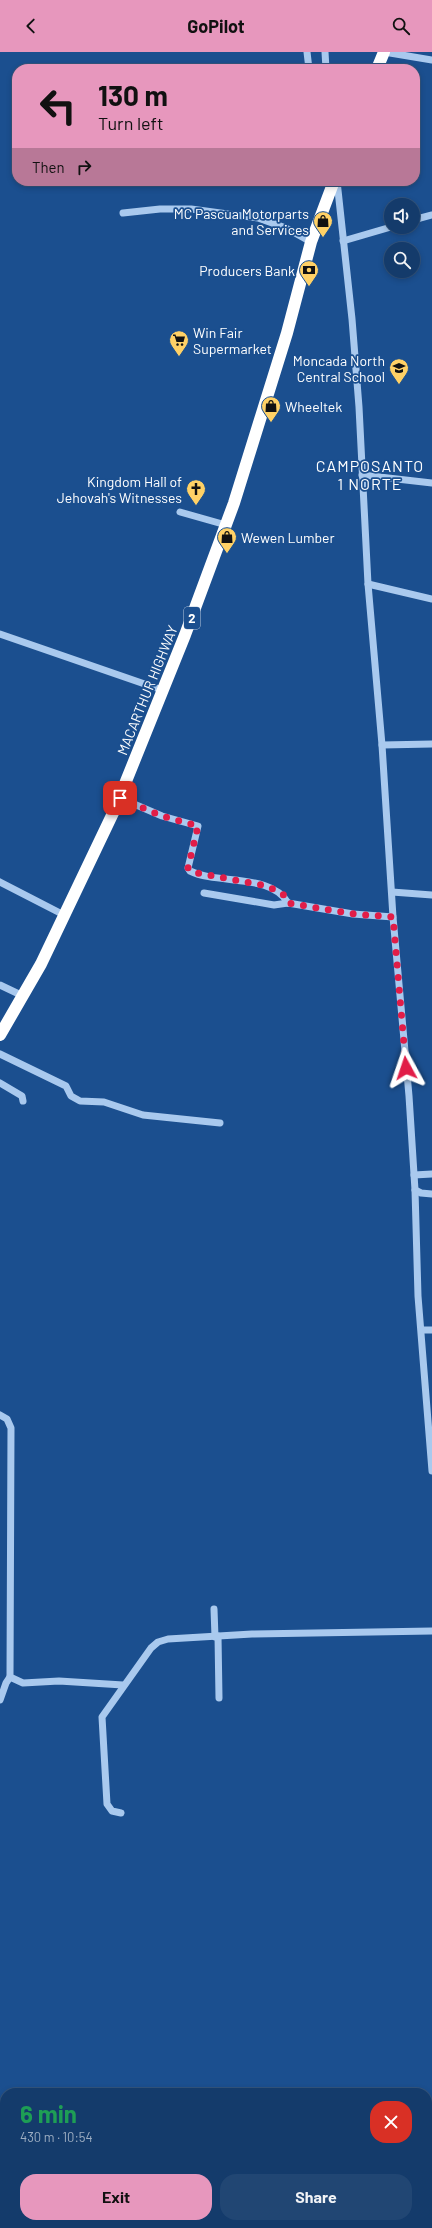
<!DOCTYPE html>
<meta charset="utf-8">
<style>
:root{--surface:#143b6b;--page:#214673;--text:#f1f3f6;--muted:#9dadc1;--line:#33557e;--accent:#e797bd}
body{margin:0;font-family:Barlow,sans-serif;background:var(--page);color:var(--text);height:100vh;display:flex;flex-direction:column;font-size:15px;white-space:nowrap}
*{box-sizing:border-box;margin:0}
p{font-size:13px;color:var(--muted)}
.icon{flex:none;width:22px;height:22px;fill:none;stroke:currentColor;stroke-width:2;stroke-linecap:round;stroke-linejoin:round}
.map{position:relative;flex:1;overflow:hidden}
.side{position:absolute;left:0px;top:2036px;width:432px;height:140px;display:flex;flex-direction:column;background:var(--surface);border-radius:16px 16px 0 0;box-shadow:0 2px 6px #0003,0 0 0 1px var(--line)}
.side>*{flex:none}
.guide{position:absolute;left:12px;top:12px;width:408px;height:122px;border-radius:16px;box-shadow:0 2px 6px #0003,0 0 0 1px var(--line);background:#e797bd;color:#111;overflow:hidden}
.buttons{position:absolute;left:384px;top:146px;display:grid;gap:8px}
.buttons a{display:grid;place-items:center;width:36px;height:36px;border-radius:50%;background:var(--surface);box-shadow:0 2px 6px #0003,0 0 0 1px var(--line);font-size:20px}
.pin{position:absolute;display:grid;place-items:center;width:34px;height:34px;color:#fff;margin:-17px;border-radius:8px;box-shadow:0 2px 6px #0006}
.me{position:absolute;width:44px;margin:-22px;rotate:355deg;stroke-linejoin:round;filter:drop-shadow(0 0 3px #0008)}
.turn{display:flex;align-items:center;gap:14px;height:84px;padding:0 20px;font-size:18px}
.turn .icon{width:52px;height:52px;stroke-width:2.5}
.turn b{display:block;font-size:28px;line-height:34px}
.then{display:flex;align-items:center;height:38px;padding:0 20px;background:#0003;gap:8px;font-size:15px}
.round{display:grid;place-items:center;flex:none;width:42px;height:42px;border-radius:16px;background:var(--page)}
.overview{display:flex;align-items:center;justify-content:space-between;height:68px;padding:0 20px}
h1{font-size:24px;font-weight:700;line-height:30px;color:#1e9e55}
.action{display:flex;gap:8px;margin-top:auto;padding:8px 20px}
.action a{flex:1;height:46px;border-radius:16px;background:var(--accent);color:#111;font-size:16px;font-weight:700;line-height:46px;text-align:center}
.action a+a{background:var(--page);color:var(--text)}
header{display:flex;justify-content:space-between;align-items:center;height:52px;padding:0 20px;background:var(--accent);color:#111;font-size:18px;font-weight:700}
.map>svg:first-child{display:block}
</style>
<header><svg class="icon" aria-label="back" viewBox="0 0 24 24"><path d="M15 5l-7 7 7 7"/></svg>GoPilot<svg class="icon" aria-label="search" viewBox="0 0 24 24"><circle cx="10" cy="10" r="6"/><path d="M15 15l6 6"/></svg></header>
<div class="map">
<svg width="432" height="2176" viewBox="0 0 432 2176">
<rect width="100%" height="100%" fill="#1b4f8f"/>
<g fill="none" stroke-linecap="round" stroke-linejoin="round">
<g stroke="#a9c9ee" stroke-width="7">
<path d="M307 0 309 17"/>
<path d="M325 0 326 17"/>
<path d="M384 0 432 8"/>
<path d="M337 129 352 267 359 355 368 532 382 693 393 865 409 1044 415 1138 418 1244 432 1419"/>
<path d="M123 161 160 157H191L258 166 286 176 311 190"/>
<path d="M413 168 432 163"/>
<path d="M343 189 391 175"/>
<path d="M362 423 432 431"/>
<path d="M180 460 226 473"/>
<path d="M368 532 432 547"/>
<path d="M0 582 162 638"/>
<path d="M382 693 432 692"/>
<path d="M120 746 162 764 198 774 188 816 190 819C218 833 271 821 288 851"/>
<path d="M0 830 64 863"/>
<path d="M392 840 432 843"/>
<path d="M204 841 274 853 288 851 353 862 393 865"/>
<path d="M0 933 21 943"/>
<path d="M0 1002 66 1034 71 1044 80 1049 104 1050 143 1063 220 1071"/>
<path d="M0 1031 22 1044 23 1049"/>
<path d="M414 1123 432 1122"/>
<path d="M415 1138 421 1141 432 1142"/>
<path d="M422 1278H432"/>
<path d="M0 1363 7 1367 11 1376 10 1625 23 1631 59 1629 123 1633"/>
<path d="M214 1557 215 1585"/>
<path d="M218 1584 219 1646"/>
<path d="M0 1648 6 1631 10 1625"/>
<path d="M121 1761 112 1759 107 1752 102 1665 151 1596 158 1590 168 1587 252 1582 432 1579"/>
<path d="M427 2147H432"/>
<path d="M0 2165 5 2164"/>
</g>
<g stroke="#fff" stroke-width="12">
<path d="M377 17 384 0"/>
<path d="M0 983 41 912 114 759 185 583 234 451 287 281 311 190 334 129"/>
</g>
</g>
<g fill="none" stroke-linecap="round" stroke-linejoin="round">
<path stroke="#e11d48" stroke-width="7" stroke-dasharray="0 12.6" d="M120 746 162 764 198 774 188 816 192 820 267 834 283 842 288 851 354 862 393 865 406 1016"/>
</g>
<defs>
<g id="shop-pin" transform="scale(1)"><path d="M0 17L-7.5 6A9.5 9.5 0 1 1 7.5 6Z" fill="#ffd166" stroke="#1b4f8f"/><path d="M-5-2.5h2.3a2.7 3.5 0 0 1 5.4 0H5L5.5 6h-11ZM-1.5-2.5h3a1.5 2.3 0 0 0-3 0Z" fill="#111"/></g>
<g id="bank-pin" transform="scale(1)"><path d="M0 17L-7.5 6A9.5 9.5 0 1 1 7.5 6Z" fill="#ffd166" stroke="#1b4f8f"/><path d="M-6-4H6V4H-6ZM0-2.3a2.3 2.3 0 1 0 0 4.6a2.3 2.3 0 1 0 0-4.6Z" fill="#111"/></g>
<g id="supermarket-pin" transform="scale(1)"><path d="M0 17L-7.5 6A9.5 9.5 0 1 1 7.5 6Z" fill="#ffd166" stroke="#1b4f8f"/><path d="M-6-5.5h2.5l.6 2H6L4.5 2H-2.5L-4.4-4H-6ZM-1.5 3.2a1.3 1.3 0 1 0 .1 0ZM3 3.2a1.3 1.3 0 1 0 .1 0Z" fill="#111"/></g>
<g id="school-pin" transform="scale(1)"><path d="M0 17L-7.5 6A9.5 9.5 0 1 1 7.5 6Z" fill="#ffd166" stroke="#1b4f8f"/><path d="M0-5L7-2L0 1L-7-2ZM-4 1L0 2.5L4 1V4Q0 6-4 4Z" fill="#111"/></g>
<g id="church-pin" transform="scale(1)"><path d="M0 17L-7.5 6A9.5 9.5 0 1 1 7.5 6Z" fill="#ffd166" stroke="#1b4f8f"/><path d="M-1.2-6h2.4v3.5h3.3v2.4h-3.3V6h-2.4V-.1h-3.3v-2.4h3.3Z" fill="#111"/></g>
</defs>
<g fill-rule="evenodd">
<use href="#shop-pin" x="323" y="169"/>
<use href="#bank-pin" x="309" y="218"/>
<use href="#supermarket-pin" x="179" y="288"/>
<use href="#school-pin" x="399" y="316"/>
<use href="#shop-pin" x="271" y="354"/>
<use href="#church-pin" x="196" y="437"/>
<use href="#shop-pin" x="227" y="485"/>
</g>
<g text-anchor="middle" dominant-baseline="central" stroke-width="3.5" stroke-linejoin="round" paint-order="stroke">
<rect fill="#1b4f8f" stroke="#bbcadd" stroke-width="1" x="184" y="555" width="16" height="22" rx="3"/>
<g font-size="13" font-weight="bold" fill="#fff">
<text x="192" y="566">2</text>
</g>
<g font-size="14" fill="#fff" stroke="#1b4f8f" text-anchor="end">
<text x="309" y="161">MC Pascua Motorparts<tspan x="309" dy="16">and Services</tspan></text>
<text x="295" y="218">Producers Bank</text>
<text x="193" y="280" text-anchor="start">Win Fair<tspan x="193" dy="16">Supermarket</tspan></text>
<text x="385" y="308">Moncada North<tspan x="385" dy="16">Central School</tspan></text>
<text x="285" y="354" text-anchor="start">Wheeltek</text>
<text x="182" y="429">Kingdom Hall of<tspan x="182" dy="16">Jehovah's Witnesses</tspan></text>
<text x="241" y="485" text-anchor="start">Wewen Lumber</text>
</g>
<g font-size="14" fill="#fff" stroke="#1b4f8f">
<text transform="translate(147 638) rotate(-68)">MACARTHUR HIGHWAY</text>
</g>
<g font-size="16" letter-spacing="1" fill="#fff" stroke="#1b4f8f">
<text x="370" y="413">CAMPOSANTO<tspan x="370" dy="18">1 NORTE</tspan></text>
</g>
</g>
</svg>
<div class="buttons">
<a><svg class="icon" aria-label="sound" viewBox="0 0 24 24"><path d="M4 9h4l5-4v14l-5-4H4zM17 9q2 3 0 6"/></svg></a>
<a><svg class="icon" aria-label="search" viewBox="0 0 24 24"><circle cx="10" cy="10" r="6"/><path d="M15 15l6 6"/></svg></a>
</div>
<div class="pin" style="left:120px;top:746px;background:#d93025"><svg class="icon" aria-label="arrive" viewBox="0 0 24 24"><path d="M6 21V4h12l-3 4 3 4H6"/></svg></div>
<svg class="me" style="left:406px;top:1016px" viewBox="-20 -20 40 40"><path d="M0-17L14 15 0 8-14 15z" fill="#e11d48" stroke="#fff" stroke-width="4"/></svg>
<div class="guide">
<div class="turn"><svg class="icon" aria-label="left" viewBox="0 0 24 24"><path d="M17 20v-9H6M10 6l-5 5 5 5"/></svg><div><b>130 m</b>Turn left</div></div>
<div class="then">Then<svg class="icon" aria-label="right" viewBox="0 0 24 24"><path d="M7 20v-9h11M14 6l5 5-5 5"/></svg></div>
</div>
<section class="side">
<div class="overview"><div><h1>6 min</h1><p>430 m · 10:54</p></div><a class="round" style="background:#d93025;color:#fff"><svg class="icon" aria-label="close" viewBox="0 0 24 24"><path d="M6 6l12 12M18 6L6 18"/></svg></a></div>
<div class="action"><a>Exit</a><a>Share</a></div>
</section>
</div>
